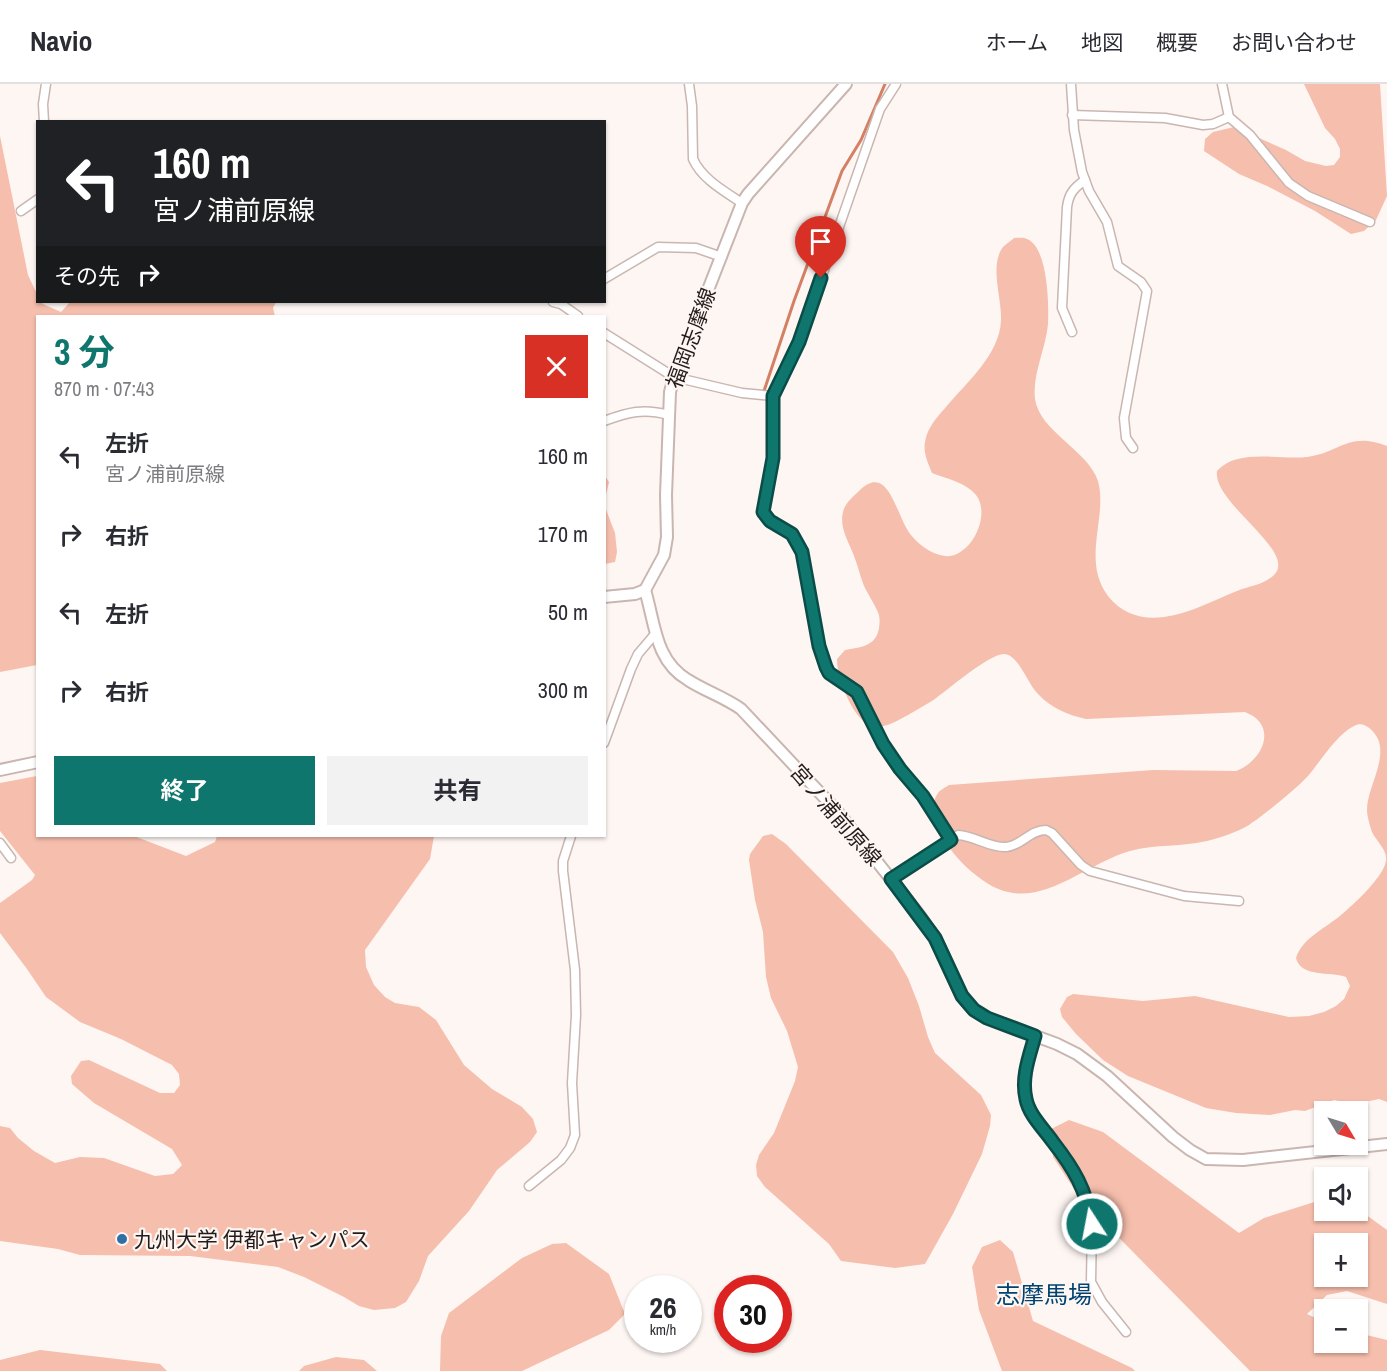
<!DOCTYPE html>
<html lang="ja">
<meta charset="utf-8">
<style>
:root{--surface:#fff;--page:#f2f2f3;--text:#2b2b33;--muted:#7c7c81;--line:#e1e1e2;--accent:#0f766e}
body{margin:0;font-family:"Archivo Narrow","Noto Sans JP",sans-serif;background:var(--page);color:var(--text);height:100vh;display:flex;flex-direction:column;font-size:22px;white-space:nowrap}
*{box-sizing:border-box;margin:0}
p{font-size:20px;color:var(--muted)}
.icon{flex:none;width:33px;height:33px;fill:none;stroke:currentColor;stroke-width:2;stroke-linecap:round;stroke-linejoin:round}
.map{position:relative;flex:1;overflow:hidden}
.details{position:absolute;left:36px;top:231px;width:570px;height:522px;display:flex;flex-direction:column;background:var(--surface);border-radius:0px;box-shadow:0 2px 4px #0004}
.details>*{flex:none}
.top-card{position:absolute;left:36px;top:36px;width:570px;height:183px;border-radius:0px;box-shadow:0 2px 4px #0004;background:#202124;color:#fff;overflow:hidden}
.needle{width:39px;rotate:128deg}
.tools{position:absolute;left:1314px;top:1017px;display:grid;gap:12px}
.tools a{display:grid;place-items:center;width:54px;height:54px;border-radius:0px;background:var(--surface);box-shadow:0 2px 4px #0004;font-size:30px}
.speed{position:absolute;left:624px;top:1191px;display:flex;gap:12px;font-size:30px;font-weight:700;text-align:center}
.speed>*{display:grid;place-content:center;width:78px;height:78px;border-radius:50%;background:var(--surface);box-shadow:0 2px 4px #0004;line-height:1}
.speed small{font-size:15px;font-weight:400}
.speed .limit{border:9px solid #d22;background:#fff;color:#111}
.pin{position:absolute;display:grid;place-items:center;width:51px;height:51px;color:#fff;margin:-62px -26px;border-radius:50% 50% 50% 0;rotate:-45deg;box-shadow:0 0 6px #0007}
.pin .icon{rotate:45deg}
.me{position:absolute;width:66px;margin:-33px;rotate:349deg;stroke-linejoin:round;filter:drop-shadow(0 0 4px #0008)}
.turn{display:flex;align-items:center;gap:21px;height:126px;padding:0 18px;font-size:27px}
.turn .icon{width:78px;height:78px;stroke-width:2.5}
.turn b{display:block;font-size:42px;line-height:51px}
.then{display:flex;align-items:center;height:57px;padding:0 18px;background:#0003;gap:12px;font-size:22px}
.round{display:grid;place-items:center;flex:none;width:63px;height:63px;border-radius:0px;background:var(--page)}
.head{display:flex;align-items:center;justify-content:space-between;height:102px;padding:0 18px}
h1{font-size:36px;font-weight:700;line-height:45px;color:var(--accent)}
.primary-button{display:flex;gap:12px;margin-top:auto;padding:12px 18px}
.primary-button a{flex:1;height:69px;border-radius:0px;background:var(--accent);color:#fff;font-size:24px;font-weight:700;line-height:69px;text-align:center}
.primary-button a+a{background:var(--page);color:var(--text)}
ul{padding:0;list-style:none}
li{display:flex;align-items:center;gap:18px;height:78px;padding:0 18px}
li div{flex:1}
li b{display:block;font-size:22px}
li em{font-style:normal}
header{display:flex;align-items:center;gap:36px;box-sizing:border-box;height:84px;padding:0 30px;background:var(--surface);border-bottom:2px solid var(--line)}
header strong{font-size:28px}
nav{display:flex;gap:33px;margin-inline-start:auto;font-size:21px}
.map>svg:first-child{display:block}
</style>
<header>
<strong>Navio</strong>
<nav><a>ホーム</a><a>地図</a><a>概要</a><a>お問い合わせ</a></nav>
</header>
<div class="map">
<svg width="1387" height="1287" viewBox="0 0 1387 1287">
<rect width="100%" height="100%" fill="#fef6f3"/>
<g fill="#f6beac" fill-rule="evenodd">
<path d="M1304 0H1380L1387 112 1376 136 1364 147 1351 150 1315 127 1267 102 1239 90 1204 67 1205 55 1213 48 1234 43 1286 66 1305 77 1326 82 1334 81 1340 73V65L1335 55 1325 44Z"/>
<path d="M0 52 28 191 37 210 38 218H41L43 220 61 228 70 218H276L273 224 275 232H38L37 581 0 588Z"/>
<path d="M1014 154C1018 154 1024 153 1027 155 1048 163 1049 221 1048 240 1046 264 1032 291 1035 315 1040 348 1088 366 1098 397 1108 433 1081 476 1108 512 1122 530 1142 536 1164 533 1191 529 1212 517 1237 507 1249 502 1264 501 1274 491 1298 467 1212 419 1217 387 1237 364 1279 376 1307 373 1340 369 1348 347 1387 362V1018L1379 1015 1356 1020 1334 1016 1305 1027 1295 1026 1270 1031 1236 1029 1206 1024 1128 992 1103 976 1076 950 1062 933 1060 925 1067 913 1073 910 1143 917 1195 912 1289 933 1309 932 1324 928 1336 922 1344 915 1350 902 1346 893C1330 887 1301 894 1296 874 1302 854 1326 844 1341 831 1353 821 1385 792 1386 776 1387 765 1376 757 1372 748 1370 742 1367 732 1367 726 1367 704 1387 677 1378 655 1374 647 1364 636 1354 642 1337 650 1320 678 1308 692 1296 705 1264 731 1249 741 1238 748 1219 754 1207 757 1182 763 1156 760 1130 767 1076 783 1032 837 977 792 961 780 946 762 937 743 933 734 931 718 938 709 940 706 946 703 949 701L1153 686 1236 687C1263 677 1279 641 1245 628L1086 635C1068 631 1051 624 1038 610 1028 600 1018 570 1004 570 987 571 948 606 932 617 924 622 916 626 908 631 886 643 871 652 854 626 845 611 837 592 837 575L845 566C860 563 876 563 879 544 880 537 880 532 877 526 873 518 868 510 864 502 860 492 858 482 854 472 849 458 839 444 843 428 845 419 852 414 859 407 889 377 896 433 911 451 918 460 929 468 940 471 967 480 993 433 976 411 965 398 948 395 932 389 928 379 923 369 925 358 927 344 937 333 946 323 967 298 1000 270 1001 236 1002 214 989 182 1003 163 1006 160 1011 157 1014 154Z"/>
<path d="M605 392 609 398 605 415V423L615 449 617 468 615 478 605 480Z"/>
<path d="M37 692 38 752H134L186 772 215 758 217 752H434L430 775 365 866 366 883 374 901 385 913 395 919 419 923 436 936 464 981 492 1005 522 1023 533 1035 537 1048 530 1058 497 1086 469 1127 428 1172 419 1197 406 1218 395 1224 374 1226 359 1222 344 1213 304 1193 278 1183 190 1172 80 1171 58 1165 0 1157V1042L10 1044 18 1054 34 1067 55 1079 80 1073 104 1074 155 1092 173 1090 182 1081 172 1065 94 1019 72 1000 71 992 81 977 89 976 160 1009H174L180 1001 179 990 172 981 121 955 80 938 46 913 27 885 0 849V819L32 796 35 791 0 747V699Z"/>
<path d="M772 750 786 760 893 868 908 894 919 922 928 953 935 969 981 1011 991 1031 990 1042 982 1070 953 1130 925 1180 895 1184 841 1177 829 1160 765 1103 757 1092 756 1081 759 1071 774 1049 795 997 798 983 787 947 771 914 766 893 763 848 755 816 749 776 750 770 763 752Z"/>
<path d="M1069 1036 1103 1048 1239 1149 1264 1134 1324 1115V1126H1358V1125L1387 1146V1220L1347 1207 1327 1211 1307 1230 1324 1238V1258H1358V1249L1387 1256V1287H1250L1080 1114 1053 1073 1051 1045ZM1324 1160H1358V1192H1324Z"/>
<path d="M1000 1156 1013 1168 1033 1237 1132 1284 1135 1287H1002L979 1226 972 1183 982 1163Z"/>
<path d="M566 1159 609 1190 625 1230 609 1246 522 1287H440L441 1252 449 1229 522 1174 552 1160Z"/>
<path d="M40 1266 160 1280 167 1287H0V1276Z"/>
<path d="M336 1273 364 1276 377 1287H299L304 1282Z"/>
</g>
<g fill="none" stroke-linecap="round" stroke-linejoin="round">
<path stroke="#d48065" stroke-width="3" d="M764 307 794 217 842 87 861 56 885 0"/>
<g stroke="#cab6b0" stroke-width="11">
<g id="minor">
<path d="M689 0 692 22 693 75C702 95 724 107 742 119"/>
<path d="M896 0 880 25 799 258 773 312V374L763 428 770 437 792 450 802 468 819 562 826 583 829 589 857 608 883 660 900 685 923 712 951 756"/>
<path d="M1071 0 1074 46 1082 88 1089 107 1107 138 1118 182 1141 198 1147 207 1124 334 1126 354 1133 364"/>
<path d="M1222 0 1229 33 1250 51 1289 99 1308 112 1370 138"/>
<path d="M1072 31 1165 34 1203 41 1213 40 1229 33"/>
<path d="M44 38 43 20 46 0"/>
<path d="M21 127 38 115"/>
<path d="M604 195 658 163 696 164 722 173"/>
<path d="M553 218 561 220 578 232"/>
<path d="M1072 248 1062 224 1067 123C1069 109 1074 104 1085 96"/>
<path d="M604 249 674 293 742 309 773 312"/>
<path d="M604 337C629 328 643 324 669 331"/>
<path d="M604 659 631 585 638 570 655 550"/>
<path d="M0 759 11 774"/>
<path d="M891 795 958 751C975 752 990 764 1006 763 1021 762 1030 746 1046 746L1052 749 1081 781 1090 787 1184 812 1239 817"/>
<path d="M1035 952 1026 983 1024 1003 1026 1017 1037 1037 1075 1087 1086 1110 1092 1140 1091 1198 1102 1218 1126 1248"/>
<path d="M529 1102 561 1076 570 1064 575 1051 572 999 576 931 575 886 563 787V777L571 752"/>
</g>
</g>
<g stroke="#cab6b0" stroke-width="14">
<g id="major">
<path d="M645 506C655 539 655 577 688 596 705 607 724 613 741 625L837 727 920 832 935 854 962 912 974 926 987 934 1057 960 1077 970 1107 992 1173 1053 1190 1066 1206 1075 1243 1076 1387 1060"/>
<path d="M604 513 635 510 645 506 664 471 667 453 666 411 670 308 674 293 742 119 748 110 846 0"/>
<path d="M0 686 38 678"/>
</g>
</g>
<use href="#minor" stroke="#fff" stroke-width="8"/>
<use href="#major" stroke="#fff" stroke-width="10"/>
</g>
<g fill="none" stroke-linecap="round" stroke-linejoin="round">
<g stroke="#0a4d48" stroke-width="15">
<path id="route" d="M821 194 799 258 773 312V374L763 428 770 437 792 450 802 468 819 562 826 583 829 589 857 608 883 660 900 685 923 712 951 756 891 795 935 854 962 912 974 926 987 934 1035 952C1029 973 1021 994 1026 1015 1029 1031 1044 1045 1053 1058 1074 1085 1086 1105 1092 1140"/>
</g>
<use href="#route" stroke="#0f766e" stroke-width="10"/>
</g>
<circle fill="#306ea5" stroke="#fef6f3" stroke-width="2" cx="122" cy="1155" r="6"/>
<g text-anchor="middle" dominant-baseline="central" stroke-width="4.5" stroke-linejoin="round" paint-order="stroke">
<g font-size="21" fill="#231c1a" stroke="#fef6f3">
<text transform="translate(691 254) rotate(-70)">福岡志摩線</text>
<text transform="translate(836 731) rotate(49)">宮ノ浦前原線</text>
</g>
<g font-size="21" fill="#231c1a" stroke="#fef6f3" text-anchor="start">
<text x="134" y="1155">九州大学 伊都キャンパス</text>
</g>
<g font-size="24" fill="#004372" stroke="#fef6f3">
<text x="1044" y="1210">志摩馬場</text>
</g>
</g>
</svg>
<div class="tools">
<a><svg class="needle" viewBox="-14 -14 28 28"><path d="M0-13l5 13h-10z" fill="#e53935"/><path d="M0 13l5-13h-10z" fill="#7c7c81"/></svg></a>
<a><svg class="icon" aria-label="sound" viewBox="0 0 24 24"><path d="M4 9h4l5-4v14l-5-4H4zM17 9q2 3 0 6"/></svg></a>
<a>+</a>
<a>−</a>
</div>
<div class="speed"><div>26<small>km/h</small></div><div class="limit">30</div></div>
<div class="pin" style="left:821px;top:194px;background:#d93025"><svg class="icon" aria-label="arrive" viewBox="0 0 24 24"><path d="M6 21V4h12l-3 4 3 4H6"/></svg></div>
<svg class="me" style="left:1092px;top:1140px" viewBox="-20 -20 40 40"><circle r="17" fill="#0f766e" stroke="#fff" stroke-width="3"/><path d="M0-11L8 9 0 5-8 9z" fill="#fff"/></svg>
<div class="top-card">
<div class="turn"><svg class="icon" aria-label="left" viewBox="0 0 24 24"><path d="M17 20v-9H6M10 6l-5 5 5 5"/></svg><div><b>160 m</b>宮ノ浦前原線</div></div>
<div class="then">その先<svg class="icon" aria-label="right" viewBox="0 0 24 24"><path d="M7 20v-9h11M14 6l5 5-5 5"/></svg></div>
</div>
<section class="details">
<div class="head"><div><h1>3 分</h1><p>870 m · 07:43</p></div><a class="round" style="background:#d93025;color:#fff"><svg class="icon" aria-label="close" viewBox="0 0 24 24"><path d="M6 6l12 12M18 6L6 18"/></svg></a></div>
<ul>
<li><svg class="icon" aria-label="left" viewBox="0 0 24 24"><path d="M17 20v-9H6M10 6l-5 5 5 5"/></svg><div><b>左折</b><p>宮ノ浦前原線</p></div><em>160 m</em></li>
<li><svg class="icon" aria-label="right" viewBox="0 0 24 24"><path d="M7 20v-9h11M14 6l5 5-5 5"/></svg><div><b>右折</b></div><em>170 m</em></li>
<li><svg class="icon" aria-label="left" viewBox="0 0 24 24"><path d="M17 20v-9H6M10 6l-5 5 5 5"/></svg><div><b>左折</b></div><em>50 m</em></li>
<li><svg class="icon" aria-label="right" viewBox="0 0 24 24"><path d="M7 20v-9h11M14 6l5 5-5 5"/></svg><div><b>右折</b></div><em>300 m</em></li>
</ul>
<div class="primary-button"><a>終了</a><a>共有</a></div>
</section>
</div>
